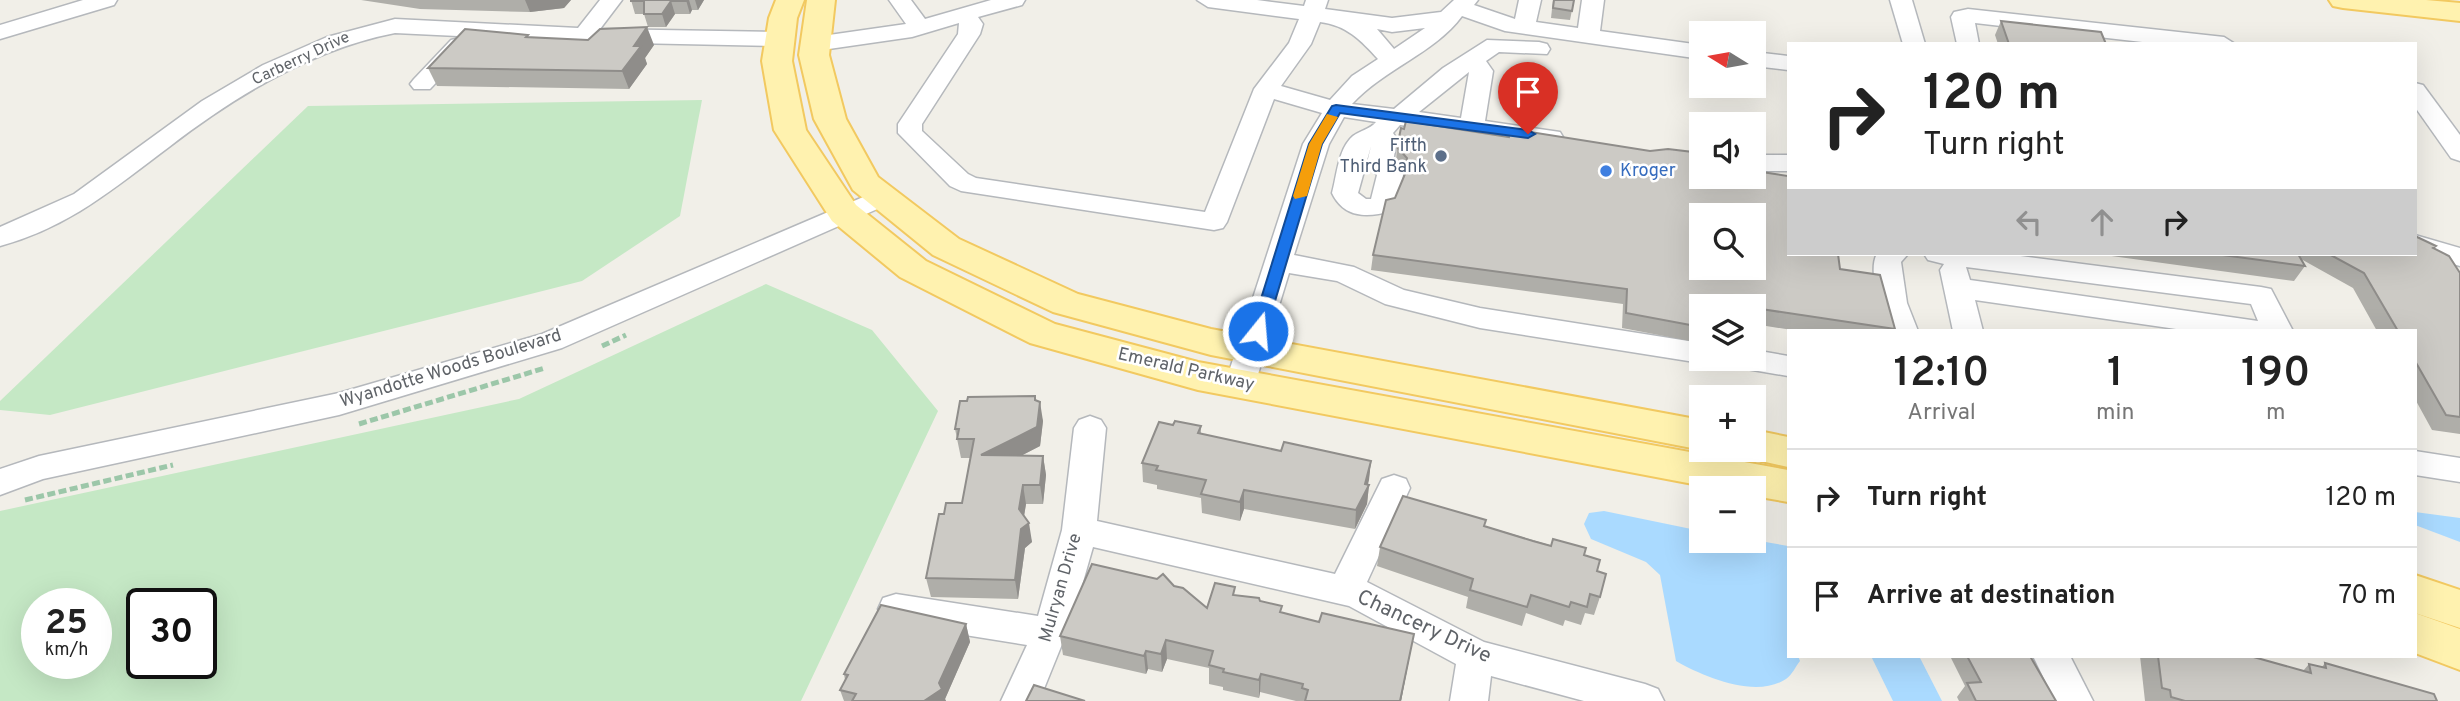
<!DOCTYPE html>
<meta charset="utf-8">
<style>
:root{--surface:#fff;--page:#f2f2f2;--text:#222;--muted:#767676;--line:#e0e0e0}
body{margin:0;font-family:Overpass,sans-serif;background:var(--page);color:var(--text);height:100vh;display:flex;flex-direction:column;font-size:26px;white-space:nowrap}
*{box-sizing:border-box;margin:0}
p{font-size:23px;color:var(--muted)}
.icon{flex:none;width:38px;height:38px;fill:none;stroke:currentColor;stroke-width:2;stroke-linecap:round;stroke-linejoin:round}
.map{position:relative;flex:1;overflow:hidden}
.details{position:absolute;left:1787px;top:329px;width:630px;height:329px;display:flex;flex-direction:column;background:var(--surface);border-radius:0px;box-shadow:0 7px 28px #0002}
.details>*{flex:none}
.hud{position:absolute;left:1787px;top:42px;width:630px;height:214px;border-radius:0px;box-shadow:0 7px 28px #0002;background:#fff;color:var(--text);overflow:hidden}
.needle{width:46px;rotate:281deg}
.controls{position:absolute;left:1689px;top:21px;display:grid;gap:14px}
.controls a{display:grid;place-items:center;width:77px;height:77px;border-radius:0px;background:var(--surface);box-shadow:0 7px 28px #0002;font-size:35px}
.speed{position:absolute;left:21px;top:588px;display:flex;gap:14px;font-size:35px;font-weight:700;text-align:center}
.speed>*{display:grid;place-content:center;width:91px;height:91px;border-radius:50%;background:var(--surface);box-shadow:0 7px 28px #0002;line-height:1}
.speed small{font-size:18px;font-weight:400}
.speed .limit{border:4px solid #111;border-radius:10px;background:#fff;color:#111}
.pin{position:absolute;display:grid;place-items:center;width:60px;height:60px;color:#fff;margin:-72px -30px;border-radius:50% 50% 50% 0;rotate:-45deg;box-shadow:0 0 7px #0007}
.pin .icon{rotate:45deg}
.me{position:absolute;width:77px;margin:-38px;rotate:17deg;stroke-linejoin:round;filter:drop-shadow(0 0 5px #0008)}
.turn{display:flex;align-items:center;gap:24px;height:147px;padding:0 21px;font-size:32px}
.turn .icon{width:91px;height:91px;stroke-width:2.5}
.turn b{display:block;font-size:49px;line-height:60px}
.lanes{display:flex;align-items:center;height:66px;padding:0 21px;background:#0003;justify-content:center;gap:35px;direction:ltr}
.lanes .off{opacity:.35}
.eta{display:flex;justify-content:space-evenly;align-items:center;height:119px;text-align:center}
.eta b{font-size:42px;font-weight:600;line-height:49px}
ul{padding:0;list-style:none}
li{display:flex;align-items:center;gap:21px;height:98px;padding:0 21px;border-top:2px solid var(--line)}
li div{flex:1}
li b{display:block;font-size:26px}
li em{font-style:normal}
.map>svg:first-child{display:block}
</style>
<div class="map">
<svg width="2460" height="701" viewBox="0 0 2460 701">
<rect width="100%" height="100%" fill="#f1efe8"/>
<g fill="#c5e8c5" fill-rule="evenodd">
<path d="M702 100 680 216 582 281 50 415 0 410V401L308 106Z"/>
<path d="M766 284 872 330 938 411 801 701H0V511L519 399ZM37 604H96V663H37ZM142 604H201V663H142Z"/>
</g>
<g fill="#aadaff">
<path d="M1604 511 1701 531V541L1754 540 1788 546V656H1798L1800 661C1796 666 1792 675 1786 679 1756 699 1704 677 1676 661L1660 575 1646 562 1591 539 1584 524 1589 513Z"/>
<path d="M2415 512 2460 518V542L2415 525Z"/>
<path d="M1871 656H1919L1942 701H1893Z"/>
</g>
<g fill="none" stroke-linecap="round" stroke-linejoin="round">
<g stroke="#b5b8bc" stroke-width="3">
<g id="minor">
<path d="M83 0H117L114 5 0 39V25Z"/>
<path d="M600 0H622L600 29 779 32 790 39 779 46 584 42 395 33C312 49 235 96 169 147 113 189 69 227 0 246V227L74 194 202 101 263 65 327 37 395 19 578 28Z"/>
<path d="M889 0H911L925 19 991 0H1025L1022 5 978 17 983 24 980 34 922 124V131L968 174 976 178 1205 212 1254 89 1289 43 1299 19 1208 7 1197 0H1257L1304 6 1306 0H1328L1325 9 1392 18 1441 12 1454 0H1478L1474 5 1515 19 1519 0H1541L1536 22 1578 28 1582 0H1604L1600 31 1701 45V59L1505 31 1462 16C1435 53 1384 69 1352 104L1394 109 1443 68 1487 40 1539 42 1547 44 1550 49 1547 54 1499 52 1486 61 1493 71 1485 121 1560 132 1563 137 1560 142 1551 144 1400 125 1393 133 1397 139 1393 162 1403 173C1403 186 1399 200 1391 211 1367 218 1344 218 1332 193 1337 175 1338 149 1353 136 1361 130 1369 130 1376 122L1344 117 1329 144 1294 255 1354 267 1404 290 1480 308 1701 343V359H1712L1701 363 1480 328 1385 304 1337 281 1289 273 1255 384 1251 392 1240 395 1229 392 1225 384 1303 144 1322 113 1274 99 1227 222 1223 228 1214 230 961 191 950 186 898 133V124L958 34 959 23 912 37 815 51 804 44 815 37 906 24ZM1320 22C1346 25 1361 40 1378 59L1352 76 1330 100 1281 86 1311 44ZM1425 28 1394 49 1377 29 1392 32ZM1469 72 1461 118 1419 112ZM1371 146 1367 163 1377 175 1371 199H1366L1358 193Z"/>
<path d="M1890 0H1912L1925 44H1903Z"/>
<path d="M1968 9 2224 37 2235 44H2160L1975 23 1979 44H1957L1951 17 1954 12Z"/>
<path d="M459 38 470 45 467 50 430 89H414L410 84 414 79 451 40Z"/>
<path d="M1754 52 1788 56V70L1754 66Z"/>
<path d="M2415 83 2423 85 2460 135V161L2451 158 2415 107Z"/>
<rect x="1754" y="155" width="34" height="16"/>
<path d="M882 189 891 191 895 197 891 203 562 348 339 415 43 479 0 495V469L39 456 339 393 542 334Z"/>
<path d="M2415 235 2460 248V266L2415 253Z"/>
<path d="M1877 254H1908L1901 262 1907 303 1918 331H1888C1882 313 1867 270 1877 254Z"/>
<path d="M1924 254H2005L2261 287 2271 289 2293 331H2190L1975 300 1983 331H1953L1940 270 1944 264 1928 260ZM1966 267 2251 304 2258 321 1970 280Z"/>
<path d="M1754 350 1788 356V376L1729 366 1725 359H1754Z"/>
<path d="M1090 416 1101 420 1106 428 1097 521 1335 574 1382 479 1394 475 1406 479 1410 488 1367 582 1484 642 1645 684 1658 689 1664 701H1584L1491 676 1488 701H1450L1456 664 1349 606 1093 547 1073 617 1039 701H1001L1027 645 896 624 883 620 878 609 883 598 896 594 1038 616 1062 530 1074 428 1079 420Z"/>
<path d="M2415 451 2460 458V482L2415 475Z"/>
<path d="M2033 656H2070L2093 701H2055Z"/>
</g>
</g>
<g stroke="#f2c960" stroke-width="4">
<g id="major">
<path d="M776 0H804L797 18 792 61 806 130 856 205 926 261 1055 324 1198 362 1788 470V502L1754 496V488H1714L1198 390 1030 343 900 277 832 221 774 130 762 61 769 18Z"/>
<path d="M807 0H835L829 55 846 119 878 177 959 239 1078 294 1211 329 1701 420 1702 450 1211 355 1053 312 933 255 853 190 814 119 799 55Z"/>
<path d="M2329 0H2426L2460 3V21L2343 8 2333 6Z"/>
<path d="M1754 430 1788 437V467L1739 456 1736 450H1754Z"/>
<path d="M2415 575 2460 590V628L2415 613Z"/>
<path d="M2415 613 2460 629V670L2415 653Z"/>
</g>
</g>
<g stroke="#9cc7a9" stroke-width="5" stroke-dasharray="8 3.5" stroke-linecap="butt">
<path d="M602 346 626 335"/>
<path d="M359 424 545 368"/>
<path d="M25 500 173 465"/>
</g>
<use href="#minor" fill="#fff" fill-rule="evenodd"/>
<use href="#major" fill="#fff2af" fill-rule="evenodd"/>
</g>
<g fill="#afaea9">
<path d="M361 0H571L564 8 530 12 420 9Z"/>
<path d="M631 0H704L698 10H692L690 14H675L666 27H648L644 14H635Z"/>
<path d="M1553 0H1574L1570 20 1551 18Z"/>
<path d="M2001 21 2106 44H1998L1995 35Z"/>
<path d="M529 38 588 40 654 45 645 58 647 64 629 89 437 86 428 68Z"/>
<path d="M1397 147 1840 269 1895 329 1894 331H1798L1754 324V306H1701V343L1622 328 1623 304 1371 270 1373 255 1395 198 1406 173 1396 161Z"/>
<path d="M2436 246 2434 249 2460 273V434L2432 430 2415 399V331H2377L2353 288 2301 259 2305 266 2294 281 2097 254H2415Z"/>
<path d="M967 401H1036L1043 421 1040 446 1020 456H1043L1046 475 1043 504H1026L1024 516 1032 542 1025 548 1018 599 931 597 926 578 944 514 962 503 970 458H961L955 429Z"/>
<path d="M1173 425 1201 426V434L1281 451 1371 461 1368 485H1369L1367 504 1355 529 1244 509 1240 521 1202 513 1201 498 1157 489V485L1143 482 1142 463Z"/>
<path d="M1485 526 1584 555 1597 571 1600 597 1594 615 1585 613 1581 625 1565 620 1563 626 1526 613 1522 626 1466 608 1468 597 1377 566 1380 547Z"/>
<path d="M1174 586 1207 608 1235 595 1260 601 1282 613 1319 622 1414 634 1401 701H1296L1260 692 1259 698 1223 690V687L1209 684V668L1167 659 1162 672 1148 669 1146 674 1063 655 1060 636Z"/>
<path d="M966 624 970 642 945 699 946 701H844L840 690 845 680 844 674Z"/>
<path d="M1950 656H2030L2056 701H1959L1957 697 1965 686Z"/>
<path d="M2140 656H2250L2303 671 2309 664 2322 667 2325 663 2437 701H2145Z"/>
</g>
<g fill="#8f8d8a">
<path d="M525 0H571L564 8 530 12Z"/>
<path d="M686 0H689L692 10 690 14Z"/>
<path d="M695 0H704L698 10Z"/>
<path d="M671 1 675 14 666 27 662 14Z"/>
<path d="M647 27 654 45 645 58 647 64 629 89 622 71 634 46Z"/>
<path d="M1040 402 1043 421 1040 446 984 475 981 455Z"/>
<path d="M1043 456 1046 475 1043 504 1040 485Z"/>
<path d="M1371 461 1369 480 1366 490 1369 485 1367 504 1355 529 1356 510Z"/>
<path d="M1023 485 1026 504 1022 528 1019 509Z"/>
<path d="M1244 490V509L1240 521V502Z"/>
<path d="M1029 523 1032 542 1025 548 1018 599 1015 580 1021 529Z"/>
<path d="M966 624 970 642 945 699 946 701H924L939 683Z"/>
<path d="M1414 634 1401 701H1400Z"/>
<path d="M1166 640 1167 659 1162 672 1161 654Z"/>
<path d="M1146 651 1148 669 1146 674 1144 656Z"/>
<path d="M1261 674 1260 692 1259 698V680Z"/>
</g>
<g fill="#cccac5" stroke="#8f8d8a" stroke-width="2" fill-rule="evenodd">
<path d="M631 0H686V1H671L662 14H644V1H631Z"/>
<path d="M1554 0H1574L1572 11 1553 8Z"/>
<path d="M2001 21 2101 32 2106 44H2009Z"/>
<path d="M647 27 634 46H641L622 71 428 68 465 29 528 35 526 37 588 40 600 29Z"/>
<path d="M1406 121 1509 137 1511 129 1650 151 1668 149 1701 153V177H1754V163L1762 172 1788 176V254H1838L1840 269 1880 275 1895 329 1754 308V306H1741L1716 303V306H1701V327L1626 313 1627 289 1373 255 1386 200 1395 198 1405 174 1407 158 1397 147 1401 128 1404 129ZM1701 215H1754V268H1701Z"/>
<path d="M2415 236 2436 246 2433 248 2449 256 2460 273V417L2446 415 2415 361V331H2398L2364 273 2329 254H2415Z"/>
<path d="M2215 254H2298L2305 266Z"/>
<path d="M1035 396V400L1040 402 1037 427 981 455 1043 456 1040 485H1023L1019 509 1029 523 1021 529 1015 580 926 578 939 514H944L946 503H962L974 439H957L959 429H955L960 401H967L968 397Z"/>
<path d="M1175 421 1201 426 1198 433 1281 451 1284 442 1371 461 1365 484 1369 485 1356 510 1244 490 1240 502 1201 494 1206 480 1156 470 1158 466 1142 463 1159 422 1173 425Z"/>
<path d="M1403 496 1486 520 1484 526 1533 541 1551 546 1553 539 1586 548 1584 555 1600 560 1597 571 1606 574 1600 597 1590 594 1587 607 1571 602 1569 607 1531 595 1527 607 1470 590 1473 579 1380 547Z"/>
<path d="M1092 564 1157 579 1163 574 1174 586 1183 588 1207 608 1215 583 1235 587 1233 595 1259 598 1260 601 1282 606 1280 612 1319 622 1322 613 1414 634 1400 701H1305L1308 690 1302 688 1303 684 1261 674 1259 680 1223 672 1224 669 1209 665 1213 651 1166 640 1161 654 1146 651 1144 656 1060 636Z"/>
<path d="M881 605 966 624 939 683 942 689 924 701H852L856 694 840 690 848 675 844 674Z"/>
<path d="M1967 656H2030L2056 701H1976L1967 683 1981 682Z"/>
<path d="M2158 656H2250L2311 673 2309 664 2326 668 2325 663 2434 694 2437 701H2185L2171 697 2170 690 2162 688Z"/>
<path d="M1034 685 1085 701H1026Z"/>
</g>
<path fill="#1a73e8" stroke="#114b97" stroke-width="2" d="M1336 105 1528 130 1535 134 1528 138 1340 113 1322 144 1266 331 1264 335H1253L1251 331 1309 144 1332 106Z"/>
<path fill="#f59e0b" d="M1327 114 1338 117 1322 144 1307 196 1295 199 1293 196 1309 144Z"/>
<circle fill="#5c6f8a" stroke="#fff" stroke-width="2.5" cx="1441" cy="156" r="7"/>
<circle fill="#3f7fe0" stroke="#fff" stroke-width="2.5" cx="1606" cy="171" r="7"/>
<g text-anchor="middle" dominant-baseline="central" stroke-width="5" stroke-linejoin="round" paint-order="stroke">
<g font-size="16" fill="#5f6368" stroke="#fff">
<text transform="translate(301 59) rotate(-25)">Carberry Drive</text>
</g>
<g font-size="18" fill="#4e5e75" stroke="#fff" text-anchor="end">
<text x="1427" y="146">Fifth<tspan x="1427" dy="21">Third Bank</tspan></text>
</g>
<g font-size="18" fill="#366cbe" stroke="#fff" text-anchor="start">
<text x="1620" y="171">Kroger</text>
</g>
<g font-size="18" fill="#5f6368" stroke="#fff">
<text transform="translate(451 369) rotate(-17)">Wyandotte Woods Boulevard</text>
<text transform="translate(1186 370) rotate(13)">Emerald Parkway</text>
<text transform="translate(1061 588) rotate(-74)">Mulryan Drive</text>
</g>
<g font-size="21" fill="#5f6368" stroke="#fff">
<text transform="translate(1424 627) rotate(25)">Chancery Drive</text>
</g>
</g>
</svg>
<div class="controls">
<a><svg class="needle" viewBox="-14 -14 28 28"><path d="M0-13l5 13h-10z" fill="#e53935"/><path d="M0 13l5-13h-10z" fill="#767676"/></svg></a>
<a><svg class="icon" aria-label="sound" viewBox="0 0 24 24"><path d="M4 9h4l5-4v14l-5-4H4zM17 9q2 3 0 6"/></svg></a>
<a><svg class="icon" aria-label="search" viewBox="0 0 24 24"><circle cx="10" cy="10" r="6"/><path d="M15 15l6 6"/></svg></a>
<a><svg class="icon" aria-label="layers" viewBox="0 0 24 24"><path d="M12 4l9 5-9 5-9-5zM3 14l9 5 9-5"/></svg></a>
<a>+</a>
<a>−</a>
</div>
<div class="speed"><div>25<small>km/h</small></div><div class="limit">30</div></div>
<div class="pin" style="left:1528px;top:134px;background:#d93025"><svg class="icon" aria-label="arrive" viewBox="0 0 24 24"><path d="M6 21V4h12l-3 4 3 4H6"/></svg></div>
<svg class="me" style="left:1258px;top:331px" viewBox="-20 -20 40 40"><circle r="17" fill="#1a73e8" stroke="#fff" stroke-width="3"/><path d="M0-11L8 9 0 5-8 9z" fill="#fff"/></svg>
<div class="hud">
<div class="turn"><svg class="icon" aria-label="right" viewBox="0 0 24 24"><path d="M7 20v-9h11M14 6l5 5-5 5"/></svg><div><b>120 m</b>Turn right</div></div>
<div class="lanes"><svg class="icon off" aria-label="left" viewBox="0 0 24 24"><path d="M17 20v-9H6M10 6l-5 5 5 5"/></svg><svg class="icon off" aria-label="ahead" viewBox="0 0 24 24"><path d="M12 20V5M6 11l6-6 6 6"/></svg><svg class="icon" aria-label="right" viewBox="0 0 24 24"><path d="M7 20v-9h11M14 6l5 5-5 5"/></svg></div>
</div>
<section class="details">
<div class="eta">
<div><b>12:10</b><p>Arrival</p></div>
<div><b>1</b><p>min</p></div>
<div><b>190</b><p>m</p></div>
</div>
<ul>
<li><svg class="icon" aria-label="right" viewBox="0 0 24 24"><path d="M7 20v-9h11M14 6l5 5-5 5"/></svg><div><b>Turn right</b></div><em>120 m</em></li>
<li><svg class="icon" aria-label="arrive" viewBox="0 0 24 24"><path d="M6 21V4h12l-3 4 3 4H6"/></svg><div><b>Arrive at destination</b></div><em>70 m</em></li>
</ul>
</section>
</div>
